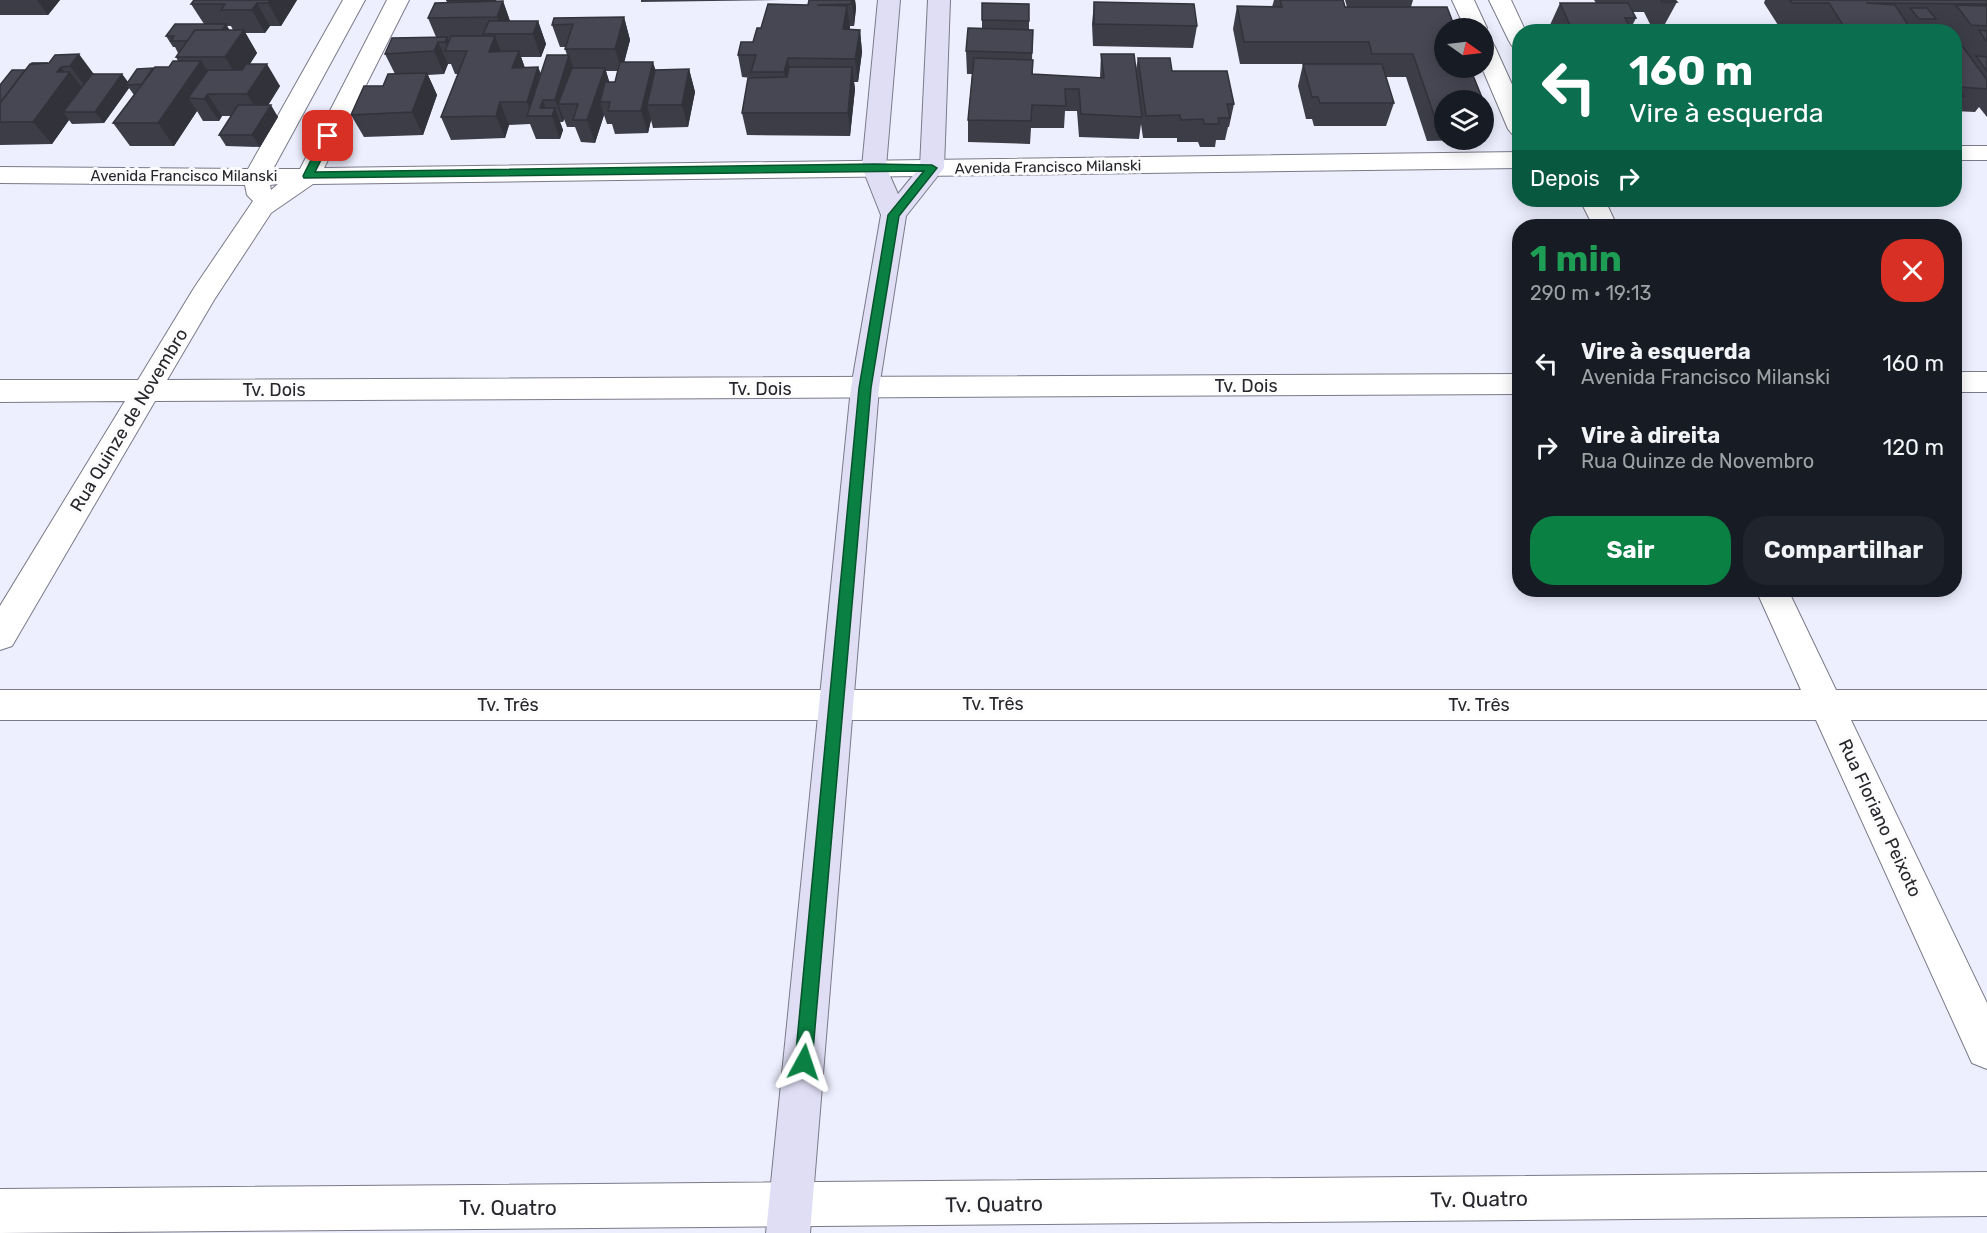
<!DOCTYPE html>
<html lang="pt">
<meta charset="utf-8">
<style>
:root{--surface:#171b24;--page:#20242c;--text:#f1f3f6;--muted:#9ea1a6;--accent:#0b8043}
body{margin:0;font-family:Rubik,sans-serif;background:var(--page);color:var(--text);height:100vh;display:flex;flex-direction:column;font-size:22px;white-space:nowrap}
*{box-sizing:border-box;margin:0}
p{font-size:20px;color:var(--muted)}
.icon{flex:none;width:33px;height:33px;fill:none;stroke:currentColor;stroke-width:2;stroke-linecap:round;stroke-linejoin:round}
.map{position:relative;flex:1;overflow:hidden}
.panel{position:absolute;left:1512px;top:219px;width:450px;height:378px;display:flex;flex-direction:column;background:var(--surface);border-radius:24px;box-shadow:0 3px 15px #0003}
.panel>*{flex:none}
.banner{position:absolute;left:1512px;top:24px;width:450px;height:183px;border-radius:24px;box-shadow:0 3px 15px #0003;background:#0b6e4f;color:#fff;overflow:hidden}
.needle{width:39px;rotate:104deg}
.buttons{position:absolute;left:1434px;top:18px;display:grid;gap:12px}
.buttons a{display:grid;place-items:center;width:60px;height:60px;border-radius:50%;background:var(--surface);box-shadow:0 3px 15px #0003;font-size:30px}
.pin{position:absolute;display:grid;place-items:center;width:51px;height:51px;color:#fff;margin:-26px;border-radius:12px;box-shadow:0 3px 9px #0006}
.me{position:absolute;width:66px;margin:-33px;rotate:5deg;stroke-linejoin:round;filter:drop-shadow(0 0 4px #0008)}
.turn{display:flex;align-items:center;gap:21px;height:126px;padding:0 18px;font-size:27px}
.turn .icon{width:78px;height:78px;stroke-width:2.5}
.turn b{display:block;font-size:42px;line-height:51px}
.then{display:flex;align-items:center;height:57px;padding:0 18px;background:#0003;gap:12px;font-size:22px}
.round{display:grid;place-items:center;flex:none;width:63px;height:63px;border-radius:24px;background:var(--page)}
.summary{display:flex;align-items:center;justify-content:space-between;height:102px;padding:0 18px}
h1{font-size:36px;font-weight:700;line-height:45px;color:#1e9e55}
.button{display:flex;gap:12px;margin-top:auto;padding:12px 18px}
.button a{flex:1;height:69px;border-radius:24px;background:var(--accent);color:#fff;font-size:24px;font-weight:700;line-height:69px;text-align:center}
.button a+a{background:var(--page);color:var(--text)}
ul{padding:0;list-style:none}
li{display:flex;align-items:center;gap:18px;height:84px;padding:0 18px}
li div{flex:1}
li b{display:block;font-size:22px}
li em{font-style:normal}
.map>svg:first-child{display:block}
</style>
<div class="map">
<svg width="1987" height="1233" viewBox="0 0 1987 1233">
<rect width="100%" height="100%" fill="#edeefe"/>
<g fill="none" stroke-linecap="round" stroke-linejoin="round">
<g stroke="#7a7a89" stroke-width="2">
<g id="street">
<path d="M343 0H365L273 169H300L387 0H409L324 168 1520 152V168L313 184 271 213 214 300 167 380 1520 374V394L155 401 12 646 0 650V606L125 401 0 402V380H138L194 288 253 201 247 195 245 185 0 183V167L248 169ZM278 184 271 190 270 185Z"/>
<path d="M1452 0H1474L1487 28 1484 33V28H1465Z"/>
<path d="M1489 0H1511L1526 32H1520V47L1512 46 1509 41Z"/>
<path d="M1484 40 1492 42 1495 47 1520 102V136L1512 134 1508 129 1482 68Z"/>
<rect x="1954" y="146" width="33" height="14"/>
<path d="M1580 200H1605L1617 226H1593Z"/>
<rect x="1954" y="372" width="33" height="20"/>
<path d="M1756 590H1788L1836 690H1987V720H1851L1987 1003V1069L1972 1063 1816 720H0V690H1801Z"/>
<path d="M1987 1172V1216L0 1233V1189Z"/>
</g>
</g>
<g stroke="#7a7a89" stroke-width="2">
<path id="secondary" d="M878 0H900L886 167 898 194 920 167 928 0H950L944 168 906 216 879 388 810 1233H766L851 388 881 215 862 167Z"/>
</g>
<use href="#street" fill="#fff" fill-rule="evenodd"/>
<use href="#secondary" fill="#dfdef5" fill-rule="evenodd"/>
</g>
<g fill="#3d3d48" fill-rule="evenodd">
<path d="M0 0H60L48 15H0Z"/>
<path d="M194 0H297L281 26H270L265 33H245L257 53 250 64 280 86 268 105 278 117 260 147 226 146 219 135 231 116H222L219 121H203L197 111 174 146H130L113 123 134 95 129 88 104 123 72 124 69 120 52 144 0 145V85L25 70 49 63 55 55 94 74H122L128 82 153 68V69L169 67 178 61 176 57 180 53H178L175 47H173L166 36 204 24 191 4ZM227 26H231L233 30H229Z"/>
<path d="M446 0H496L497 2 503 1 510 21H538L546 44 541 57H521L525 68 538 67 541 74 567 55 565 49V47H560L552 25 624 17 630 40 624 62 656 70 689 69 695 92 688 127 653 128 651 120 648 133 615 134 612 124H607L604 115 595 143 581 142 575 127H567L564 119 563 122H560L563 130 560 139H536L530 124 509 125 505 138 451 140 441 117 458 74H455L451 64H448L444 74 428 75 437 95 423 135 364 137 351 115 395 74 385 54 436 37 428 18 447 2ZM606 71H618L615 82H609Z"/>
<path d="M641 0H780L641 2Z"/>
<path d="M809 0H855L856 8 854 26H850V30H860L862 52 858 82H854L855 89 850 136 747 135 742 113 752 78 742 77 738 55 753 42 761 28 808 5Z"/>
<path d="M1274 0H1343L1345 7H1347L1345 0H1413L1411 7 1444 100V140H1467L1427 141 1406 77H1386L1394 103 1386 126H1314L1312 119H1306L1298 86 1303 64H1240L1233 29 1237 6 1272 7Z"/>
<path d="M1594 0H1675L1677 2 1665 24H1650L1644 12H1632L1636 18 1629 32H1553L1550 25 1560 3H1596Z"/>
<path d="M1765 0H1987V117L1979 107 1975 112 1954 111V32H1942L1939 28 1941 26H1931L1927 32H1818L1814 25H1778L1764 3Z"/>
<path d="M1094 2 1197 26 1193 48 1093 46 1092 24Z"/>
<path d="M1029 4V30H1033L1032 60 1033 74 1100 78 1101 54 1136 69 1138 58 1172 71 1234 104 1229 127H1228L1225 140H1216L1215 147H1200L1198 142H1177V138H1143L1141 124 1139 139 1079 137 1077 111H1065L1064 128H1031L1030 144 968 142V120L972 74H967L966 51 982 29V20Z"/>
</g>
<g fill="#32323b">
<path d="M37 0H60L48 15Z"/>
<path d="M270 0H297L281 26 268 3Z"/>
<path d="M480 0H496L497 4 486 17Z"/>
<path d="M852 0H855L856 8 854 26Z"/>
<path d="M503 1 511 24 503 34 497 17Z"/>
<path d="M257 3 270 26 265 33 252 10Z"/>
<path d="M847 6 850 28 845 52 843 29Z"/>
<path d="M624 17 630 40 622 71 615 49Z"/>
<path d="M538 21 546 44 541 57 533 34Z"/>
<path d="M226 24 233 36 214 41Z"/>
<path d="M244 30 257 53 239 80 225 57Z"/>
<path d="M860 30 862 52 858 82 855 59Z"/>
<path d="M495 36 504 59 489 52Z"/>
<path d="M447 37 453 51H449L445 42Z"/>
<path d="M438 42 448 64 444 74 434 51Z"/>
<path d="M519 51 527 74 512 68Z"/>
<path d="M79 54 96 77 87 89 70 66Z"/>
<path d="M569 55 576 77 558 104 564 119 563 122 555 100Z"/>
<path d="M788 58 791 80 788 95 784 72Z"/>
<path d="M201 61 216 84 208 95 222 116 219 121 204 99 188 98 197 111 174 146 158 123Z"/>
<path d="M653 62 660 84 647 105 651 120 648 133 641 111Z"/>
<path d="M267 64 280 86 261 117 247 94Z"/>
<path d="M61 67 67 75 70 72 87 94 63 112 69 120 52 144 33 122 57 72Z"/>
<path d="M538 67 547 90 543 101 549 116H533L527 102Z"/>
<path d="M852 67 855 89 850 136 848 113Z"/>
<path d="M605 68 612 90 600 102 604 115 595 143 587 120Z"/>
<path d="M689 69 695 92 688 127 682 105Z"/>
<path d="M427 73 437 95 423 135 412 112Z"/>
<path d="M122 74 130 85H126L129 88 104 123 95 112Z"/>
<path d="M500 102 509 125 505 138 496 116Z"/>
<path d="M271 105 278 117 260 147 252 135Z"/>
<path d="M555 108 563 130 560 139 552 116Z"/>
</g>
<g fill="#474754" stroke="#32323b" stroke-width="1.5">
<path d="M194 0H270L268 3H257L252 10H221L225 4H191Z"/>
<path d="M446 0H480L479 1Z"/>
<path d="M809 0H852L851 4 817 5 847 6 843 29 860 30 855 59 788 58 784 72H751L756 55H738L741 42H753L757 28H761L768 4 808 5Z"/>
<path d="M1280 0H1343L1345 7H1447L1455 28H1444V68H1470L1483 100H1444V118H1435L1413 54H1372L1369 42H1244L1237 6 1282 7Z"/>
<path d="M1661 0H1675L1677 2H1662Z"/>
<path d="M1790 0H1987V4L1866 3 1895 5 1910 28 1843 25 1829 3H1792Z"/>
<path d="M503 1 497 17 428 18 435 3Z"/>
<path d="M1094 2 1194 4 1197 26 1094 24Z"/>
<path d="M982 3 1029 4V21L982 20Z"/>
<path d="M1560 3H1628L1636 18H1625L1629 26H1587L1589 32H1573Z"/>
<path d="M1956 5 1987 6V26L1971 25Z"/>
<path d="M1910 8H1927L1936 19H1919Z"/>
<path d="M624 17 615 49H565L573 24 552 25 554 18Z"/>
<path d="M489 21H538L533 34H483Z"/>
<path d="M175 24H226L222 30H195L188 41H171L174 36H166Z"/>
<path d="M968 28 1033 30 1032 53 966 51Z"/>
<path d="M195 30H244L225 57H176Z"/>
<path d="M1979 30 1987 31V41H1986Z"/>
<path d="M451 36H495L489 52 519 51 512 68 538 67 527 102H500L496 116 441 117 467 51H445Z"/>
<path d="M447 37 445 42H438L434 51 385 54 392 38Z"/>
<path d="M1954 46 1963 47 1987 80V89L1960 87 1954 79Z"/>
<path d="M79 54 70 66 61 67 57 72H70L33 122H0V103L30 64 49 63 55 55Z"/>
<path d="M1101 54H1134L1142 117 1081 114 1079 89H1065L1066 106 1032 105 1031 121 968 120 974 58 1033 60 1032 74 1104 78Z"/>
<path d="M547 55H569L555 100H543L540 108H555L552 116H527Z"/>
<path d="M1976 56 1987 57V71Z"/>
<path d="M1138 58H1170L1172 71H1227L1234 104H1227L1230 118H1218L1219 124H1204L1203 119 1181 120 1180 115 1146 116Z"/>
<path d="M173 61H201L158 123H113L155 67H169Z"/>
<path d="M620 62H653L641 111H608L610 102H600L605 82H615Z"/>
<path d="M32 63H48L32 64Z"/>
<path d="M246 64H267L247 94H208L204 99 188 98 208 70H242Z"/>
<path d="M1303 64H1382L1394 103H1320L1318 97H1312Z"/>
<path d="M789 67H852L848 113H742L748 78 787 77Z"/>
<path d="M153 68 142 84 126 85 137 69Z"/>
<path d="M572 68H605L587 120H573L578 104H558Z"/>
<path d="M689 69 682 105H647L655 70Z"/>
<path d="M12 70H25L0 103V85Z"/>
<path d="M427 73 412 112 351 115 364 86H383L388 74Z"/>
<path d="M92 74H122L95 112H63Z"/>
<path d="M1954 82 1963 96 1954 95Z"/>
<path d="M1484 101 1487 109 1486 112 1484 114Z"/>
<path d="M238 105H271L252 135H219Z"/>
</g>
<path fill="#0b8043" stroke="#07532c" stroke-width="1.5" d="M328 133 333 136 315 172 874 164 932 165 937 168 899 216 871 388 812 1062 810 1068 804 1071 797 1068 795 1062 859 388 888 215 924 171 304 178 303 176 323 136Z"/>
<g text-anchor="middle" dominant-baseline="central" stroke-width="6" stroke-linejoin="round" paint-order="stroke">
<g font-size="15" fill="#26262c" stroke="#fcfcfc">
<text transform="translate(1048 167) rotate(-1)">Avenida Francisco Milanski</text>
<text x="184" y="176">Avenida Francisco Milanski</text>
</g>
<g font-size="18" fill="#26262c" stroke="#fcfcfc">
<text x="1246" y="386">Tv. Dois</text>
<text x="760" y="389">Tv. Dois</text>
<text x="274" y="390">Tv. Dois</text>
<text transform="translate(129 420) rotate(-59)">Rua Quinze de Novembro</text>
<text x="993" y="704">Tv. Três</text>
<text x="508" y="705">Tv. Três</text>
<text x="1479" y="705">Tv. Três</text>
<text transform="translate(1880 818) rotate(65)">Rua Floriano Peixoto</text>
</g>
<g font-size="21" fill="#26262c" stroke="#fcfcfc">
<text transform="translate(1479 1199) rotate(-1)">Tv. Quatro</text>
<text transform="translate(994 1204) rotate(-1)">Tv. Quatro</text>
<text x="508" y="1207">Tv. Quatro</text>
</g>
</g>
</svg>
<div class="buttons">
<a><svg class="needle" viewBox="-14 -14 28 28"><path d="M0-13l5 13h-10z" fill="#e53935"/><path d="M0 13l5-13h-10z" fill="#9ea1a6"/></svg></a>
<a><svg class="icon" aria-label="layers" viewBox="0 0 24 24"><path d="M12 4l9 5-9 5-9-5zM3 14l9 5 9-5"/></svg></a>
</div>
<div class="pin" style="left:328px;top:136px;background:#d93025"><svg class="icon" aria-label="arrive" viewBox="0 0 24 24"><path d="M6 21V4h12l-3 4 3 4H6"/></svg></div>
<svg class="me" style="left:804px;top:1062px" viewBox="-20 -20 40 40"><path d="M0-17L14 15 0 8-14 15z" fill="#0b8043" stroke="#fff" stroke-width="4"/></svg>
<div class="banner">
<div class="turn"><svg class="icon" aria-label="left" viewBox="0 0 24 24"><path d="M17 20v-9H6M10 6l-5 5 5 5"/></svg><div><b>160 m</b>Vire à esquerda</div></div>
<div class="then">Depois<svg class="icon" aria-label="right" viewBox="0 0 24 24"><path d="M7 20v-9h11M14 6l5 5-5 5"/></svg></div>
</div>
<section class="panel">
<div class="summary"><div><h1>1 min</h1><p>290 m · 19:13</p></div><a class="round" style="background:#d93025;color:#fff"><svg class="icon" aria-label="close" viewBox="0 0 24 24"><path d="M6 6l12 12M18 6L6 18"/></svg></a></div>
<ul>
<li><svg class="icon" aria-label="left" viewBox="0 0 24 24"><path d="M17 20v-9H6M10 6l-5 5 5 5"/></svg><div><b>Vire à esquerda</b><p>Avenida Francisco Milanski</p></div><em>160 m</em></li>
<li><svg class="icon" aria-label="right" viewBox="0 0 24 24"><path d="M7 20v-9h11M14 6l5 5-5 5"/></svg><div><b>Vire à direita</b><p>Rua Quinze de Novembro</p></div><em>120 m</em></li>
</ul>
<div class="button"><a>Sair</a><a>Compartilhar</a></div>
</section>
</div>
